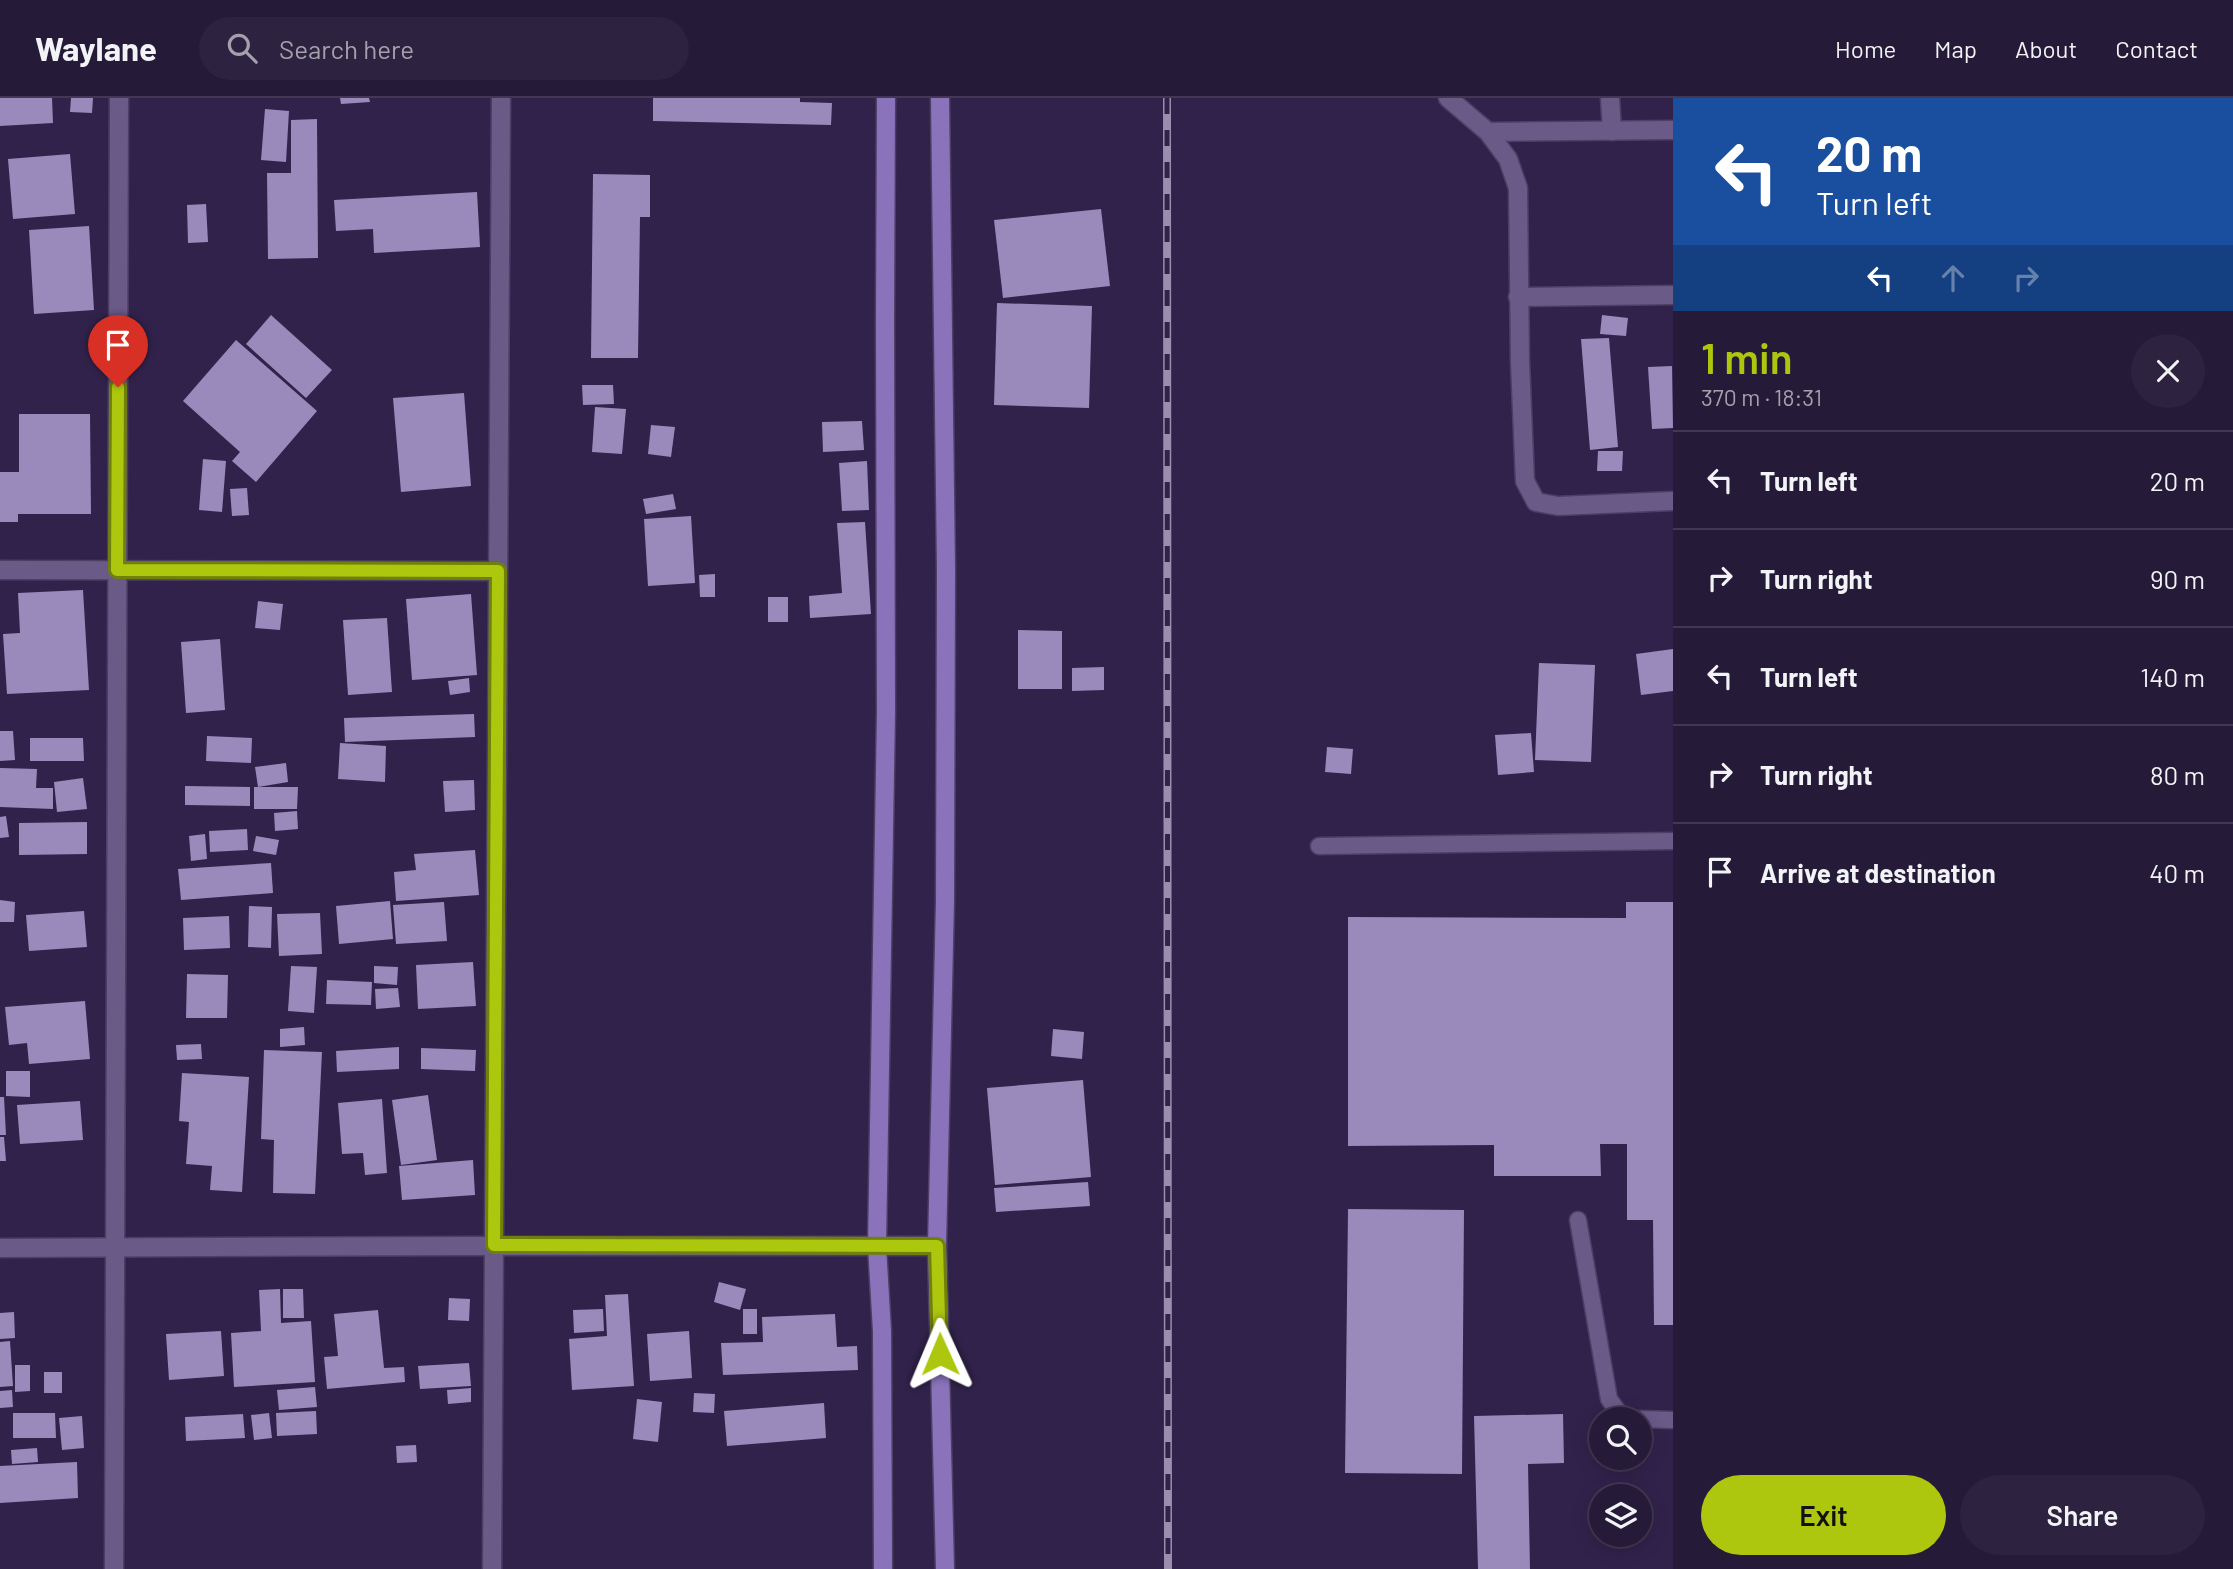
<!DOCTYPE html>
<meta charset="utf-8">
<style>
:root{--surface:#251a38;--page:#2d2340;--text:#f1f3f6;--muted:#a3a1ae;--line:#423853;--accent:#adc60e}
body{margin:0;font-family:Barlow,sans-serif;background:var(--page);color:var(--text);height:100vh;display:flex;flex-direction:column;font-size:26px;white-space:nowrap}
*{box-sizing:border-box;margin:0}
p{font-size:23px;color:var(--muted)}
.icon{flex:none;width:38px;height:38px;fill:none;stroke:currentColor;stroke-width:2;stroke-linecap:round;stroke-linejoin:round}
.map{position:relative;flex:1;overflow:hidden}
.side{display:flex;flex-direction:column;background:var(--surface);width:560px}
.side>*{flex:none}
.top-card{background:#1a4fa0;color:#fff;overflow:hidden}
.fabs{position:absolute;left:1589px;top:1309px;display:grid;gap:14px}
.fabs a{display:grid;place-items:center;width:63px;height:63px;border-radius:50%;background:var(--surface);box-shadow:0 4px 18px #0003,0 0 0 2px var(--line);font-size:35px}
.pin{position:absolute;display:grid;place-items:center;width:60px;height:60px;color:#fff;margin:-72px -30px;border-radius:50% 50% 50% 0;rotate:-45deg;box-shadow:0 0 7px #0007}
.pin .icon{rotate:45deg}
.me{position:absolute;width:77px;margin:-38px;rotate:359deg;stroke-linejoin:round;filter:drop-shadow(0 0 5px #0008)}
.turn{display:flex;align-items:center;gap:24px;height:147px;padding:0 28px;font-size:32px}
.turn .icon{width:91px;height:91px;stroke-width:2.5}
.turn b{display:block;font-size:49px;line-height:60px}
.lanes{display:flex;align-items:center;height:66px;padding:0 28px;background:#0003;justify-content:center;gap:35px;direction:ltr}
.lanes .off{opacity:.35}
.round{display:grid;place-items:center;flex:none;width:74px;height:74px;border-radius:37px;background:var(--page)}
.overview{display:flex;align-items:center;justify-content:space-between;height:119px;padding:0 28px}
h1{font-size:42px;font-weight:600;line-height:52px;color:var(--accent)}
.action{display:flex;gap:14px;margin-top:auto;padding:14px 28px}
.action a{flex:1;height:80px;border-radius:42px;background:var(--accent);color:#111;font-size:28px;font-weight:600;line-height:80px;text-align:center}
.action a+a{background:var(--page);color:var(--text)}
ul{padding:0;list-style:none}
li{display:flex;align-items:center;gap:21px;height:98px;padding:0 28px;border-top:2px solid var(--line)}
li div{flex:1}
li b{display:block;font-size:26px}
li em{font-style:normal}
header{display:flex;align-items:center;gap:42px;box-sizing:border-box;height:98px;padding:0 35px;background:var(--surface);border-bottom:2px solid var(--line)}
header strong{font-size:33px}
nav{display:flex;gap:38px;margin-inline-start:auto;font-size:24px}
.search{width:490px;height:63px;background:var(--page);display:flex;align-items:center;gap:18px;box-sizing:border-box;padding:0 24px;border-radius:38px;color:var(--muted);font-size:26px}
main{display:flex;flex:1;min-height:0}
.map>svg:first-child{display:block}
</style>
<header>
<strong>Waylane</strong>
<div class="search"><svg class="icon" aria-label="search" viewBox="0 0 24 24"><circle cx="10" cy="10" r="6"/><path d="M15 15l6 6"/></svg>Search here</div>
<nav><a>Home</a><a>Map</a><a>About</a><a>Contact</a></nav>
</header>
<main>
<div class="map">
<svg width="1673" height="1471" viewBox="0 0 1673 1471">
<rect width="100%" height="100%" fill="#31224b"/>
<g fill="#998abb">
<path d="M0 0H52L53 25 0 28Z"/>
<path d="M71 0H93L92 15 70 14Z"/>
<path d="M340 0H369L370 4 341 6Z"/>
<path d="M653 0H800V4L832 5 831 27 653 23Z"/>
<path d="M265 11 289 13 286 64 261 62Z"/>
<path d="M317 21 318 160 268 161 267 75H291V22Z"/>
<path d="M70 56 75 116 13 121 8 61Z"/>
<path d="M593 76 650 77V119H640L638 260H591Z"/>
<path d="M477 94 480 149 374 155 373 131 336 133 334 102Z"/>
<path d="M206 106 208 144 188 145 187 107Z"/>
<path d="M1101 111 1110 188 1003 200 994 122Z"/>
<path d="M89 128 94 212 34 216 29 132Z"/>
<path d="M997 205 1092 208 1089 310 994 307Z"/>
<path d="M271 217 332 272 306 300 246 246Z"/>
<path d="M1602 217 1628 220 1626 238 1600 236Z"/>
<path d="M1609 240 1618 349 1590 352 1581 241Z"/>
<path d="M236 242 317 313 256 384 232 363 240 354 183 303Z"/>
<path d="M1672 268 1673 330 1652 331 1648 269Z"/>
<path d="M582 287H613L614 306 583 307Z"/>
<path d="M464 295 471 388 401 394 393 300Z"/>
<path d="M595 309 626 311 622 356 592 354Z"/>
<path d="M19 316H90L91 416H18V424H0V374H19Z"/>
<path d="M862 323 864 352 823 354 822 324Z"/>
<path d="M651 327 675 329 671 359 648 356Z"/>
<path d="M1598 353H1623L1622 373H1597Z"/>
<path d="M203 361 226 363 222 414 199 412Z"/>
<path d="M867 363 869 412 842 413 839 365Z"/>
<path d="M247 390 249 417 232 418 230 391Z"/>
<path d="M673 396 676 411 646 416 643 401Z"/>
<path d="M691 418 695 485 648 488 644 421Z"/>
<path d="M865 424 871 516 810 520 809 498 842 495 837 425Z"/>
<path d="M715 476V499H700L699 477Z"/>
<path d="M83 492 89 592 7 596 3 536 20 535 18 495Z"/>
<path d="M471 496 477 577 412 582 406 501Z"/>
<rect x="768" y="499" width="20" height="25"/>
<path d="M258 503 283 506 280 532 255 530Z"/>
<path d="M387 520 392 594 348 597 343 522Z"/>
<path d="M1018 532 1062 533V591H1018Z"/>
<path d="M220 541 225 612 186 615 181 544Z"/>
<path d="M1673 551V593L1641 597 1636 556Z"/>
<path d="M1539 565 1595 567 1591 664 1535 662Z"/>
<path d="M1104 569V592L1072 593V570Z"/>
<path d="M469 580 470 594 450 597 448 583Z"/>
<path d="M474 616 475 639 345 644 344 620Z"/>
<path d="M0 633H13L15 662 0 663Z"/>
<path d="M1531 635 1534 674 1498 677 1495 637Z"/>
<path d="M207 638 252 640 251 665 206 663Z"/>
<path d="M30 640H83L84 663H30Z"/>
<path d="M340 645 386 648 385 684 338 681Z"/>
<path d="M1327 649 1353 651 1351 676 1325 674Z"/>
<path d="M286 665 288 684 258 689 255 669Z"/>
<path d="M0 670 37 671 36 690H53V711L0 709Z"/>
<path d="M83 680 87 711 57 714 54 684Z"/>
<path d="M474 682 475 712 445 714 443 683Z"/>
<path d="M185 688 250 689V708L185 707Z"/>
<path d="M254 689H298L297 711H254Z"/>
<path d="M297 713 298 731 275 733 274 715Z"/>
<path d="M6 718 9 739 0 740V719Z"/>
<path d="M87 724V756L19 757V725Z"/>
<path d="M247 731 248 752 210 754 209 733Z"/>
<path d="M205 736 207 761 191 763 189 738Z"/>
<path d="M256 738 279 742 276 757 253 753Z"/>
<path d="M475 752 479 797 396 803 394 774 416 772 414 756Z"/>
<path d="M271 765 273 795 181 802 178 771Z"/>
<path d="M0 802 15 804 14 824H0Z"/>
<path d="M390 803 393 841 339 846 336 808Z"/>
<path d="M444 804 447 843 396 846 393 807Z"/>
<path d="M1626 804H1673V1227H1654L1653 1122H1627V1046H1600L1601 1078H1494V1047L1348 1048V819L1626 820Z"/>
<path d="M249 808 272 809 271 850 248 849Z"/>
<path d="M84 813 87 849 29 853 26 817Z"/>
<path d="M320 815 322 856 279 858 277 816Z"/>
<path d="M229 818 230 850 184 852 183 820Z"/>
<path d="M473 864 476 908 418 911 416 867Z"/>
<path d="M291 868 317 869 314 915 288 913Z"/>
<path d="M374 868 398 869 397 887 374 885Z"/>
<path d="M187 876 228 877 227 920H186Z"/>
<path d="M327 882 372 884 371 907 326 906Z"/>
<path d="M398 890 400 909 376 911 375 891Z"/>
<path d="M85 903 90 961 29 966 27 945 9 947 5 909Z"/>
<path d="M304 929 305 947 280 949V931Z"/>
<path d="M1053 931 1084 934 1082 961 1051 958Z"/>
<path d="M201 946 202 961 177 962 176 947Z"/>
<path d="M399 949V971L337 974 336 953Z"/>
<path d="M421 950 476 952 475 973 421 971Z"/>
<path d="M264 952 322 954 315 1096 273 1095 274 1042 261 1041Z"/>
<path d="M6 973H30V999L6 998Z"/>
<path d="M182 975 249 979 242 1094 210 1092 212 1068 186 1066 189 1024 179 1023Z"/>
<path d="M1083 982 1091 1079 995 1087 987 990Z"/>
<path d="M428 997 437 1062 401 1067 392 1002Z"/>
<path d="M0 999H4L6 1037H0Z"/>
<path d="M382 1001 387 1075 365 1077 363 1055 342 1056 338 1005Z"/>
<path d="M80 1003 83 1042 20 1046 17 1007Z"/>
<path d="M0 1039H4L6 1063H0Z"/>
<path d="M473 1062 475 1097 402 1102 399 1068Z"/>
<path d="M1088 1084 1090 1108 996 1114 994 1090Z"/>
<path d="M1348 1111 1464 1112 1462 1376 1345 1375Z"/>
<path d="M719 1184 746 1191 740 1212 714 1204Z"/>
<path d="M280 1191 281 1225 311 1223 315 1284 234 1289 231 1235 261 1233 259 1192Z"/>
<path d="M283 1191H303L304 1220H283Z"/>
<path d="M628 1196 634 1288 572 1292 569 1241 607 1238 605 1197Z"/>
<path d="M449 1200 470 1201 469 1223 448 1222Z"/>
<path d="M603 1211 604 1233 574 1235 573 1212Z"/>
<rect x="743" y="1211" width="14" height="25"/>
<path d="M378 1212 384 1270 404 1269 405 1284 327 1291 324 1259 338 1258 334 1216Z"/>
<path d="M14 1214 15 1240 0 1241V1215Z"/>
<path d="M835 1216 837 1249 857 1248 858 1272 723 1277 721 1245 763 1244 762 1219Z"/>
<path d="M221 1233 224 1278 169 1282 166 1236Z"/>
<path d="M689 1233 692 1280 650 1283 647 1236Z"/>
<path d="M10 1243 13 1288 0 1289V1244Z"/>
<path d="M469 1265 471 1288 420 1291 418 1268Z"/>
<path d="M15 1267H30V1293L15 1294Z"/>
<rect x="44" y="1274" width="18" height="21"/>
<path d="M315 1289 317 1309 279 1312 277 1292Z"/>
<path d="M471 1290V1304L448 1306 447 1292Z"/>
<path d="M12 1292 13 1309 0 1310V1293Z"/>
<path d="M694 1295 715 1296 714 1315 693 1314Z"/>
<path d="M637 1301 662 1304 658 1344 633 1341Z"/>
<path d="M824 1305 826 1340 727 1348 724 1313Z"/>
<path d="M316 1313 317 1336 277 1338 276 1315Z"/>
<path d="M13 1315H55L56 1340H13Z"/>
<path d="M269 1315 272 1340 254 1342 251 1317Z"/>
<path d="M243 1316 245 1340 186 1343 185 1319Z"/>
<path d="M1563 1316 1564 1365 1528 1366 1530 1471H1478L1474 1318Z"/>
<path d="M82 1318 84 1350 62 1352 59 1320Z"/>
<path d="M416 1347 417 1364 397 1365 396 1348Z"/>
<path d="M37 1350 38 1364 12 1366 11 1352Z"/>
<path d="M77 1364 78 1400 0 1405V1368Z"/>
</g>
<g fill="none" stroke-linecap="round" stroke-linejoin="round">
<g stroke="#4c3e64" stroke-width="19">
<g id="lane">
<path d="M1319 748 1673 743"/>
<path d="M1578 1122 1609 1301 1619 1315 1635 1321"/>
<path d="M1640 1321 1673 1322"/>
</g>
</g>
<g stroke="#4c3e64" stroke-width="21">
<g id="street">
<path d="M1448 0 1488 34 1508 61 1518 90 1520 264 1525 383 1536 404 1558 408 1673 403"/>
<path d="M1610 0 1612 33"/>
<path d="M1488 34 1673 32"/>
<path d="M1518 199 1673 197"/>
<path d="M0 472 498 473"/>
<path d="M0 1150C312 1149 625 1146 937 1148"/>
<path d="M114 1471 119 0"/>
<path d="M492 1471 501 0"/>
</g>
</g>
<g stroke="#4c3e64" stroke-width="21">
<g id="secondary">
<path d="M940 0 946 471 945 803 937 1148 945 1471"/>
<path d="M883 1471 882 1233 877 1148 886 614 885 223 886 0"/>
</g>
</g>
<use href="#lane" stroke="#695a88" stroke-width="16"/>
<use href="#street" stroke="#695a88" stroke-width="18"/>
<use href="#secondary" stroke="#8b73bc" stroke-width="18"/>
<g stroke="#998fad" stroke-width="8">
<path id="rail" d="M1167 0 1168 1471"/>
</g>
<use href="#rail" stroke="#31224b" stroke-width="5" stroke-dasharray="16" stroke-linecap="butt"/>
</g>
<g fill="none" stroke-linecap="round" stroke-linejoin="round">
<g stroke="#708109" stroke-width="18">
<path id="route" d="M118 289 117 472 498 473 494 1147 937 1148 940 1256"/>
</g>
<use href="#route" stroke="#adc60e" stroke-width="12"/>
</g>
</svg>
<div class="fabs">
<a><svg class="icon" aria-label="search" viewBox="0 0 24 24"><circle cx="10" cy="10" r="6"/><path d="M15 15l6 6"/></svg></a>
<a><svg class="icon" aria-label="layers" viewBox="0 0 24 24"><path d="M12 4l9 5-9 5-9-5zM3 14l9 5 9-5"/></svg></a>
</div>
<div class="pin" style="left:118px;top:289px;background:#d93025"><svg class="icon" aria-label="arrive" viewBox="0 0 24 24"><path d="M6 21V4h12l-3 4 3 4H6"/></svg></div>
<svg class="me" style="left:940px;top:1256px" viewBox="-20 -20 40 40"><path d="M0-17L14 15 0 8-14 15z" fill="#adc60e" stroke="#fff" stroke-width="4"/></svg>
</div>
<section class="side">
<div class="top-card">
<div class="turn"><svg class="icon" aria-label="left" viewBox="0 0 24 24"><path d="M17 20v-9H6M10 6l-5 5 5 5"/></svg><div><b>20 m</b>Turn left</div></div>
<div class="lanes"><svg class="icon" aria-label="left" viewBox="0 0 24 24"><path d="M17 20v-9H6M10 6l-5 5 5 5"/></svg><svg class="icon off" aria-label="ahead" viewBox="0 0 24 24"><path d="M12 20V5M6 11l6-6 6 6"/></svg><svg class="icon off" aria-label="right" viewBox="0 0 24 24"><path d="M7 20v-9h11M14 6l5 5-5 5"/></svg></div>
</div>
<div class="overview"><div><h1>1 min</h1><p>370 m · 18:31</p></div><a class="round"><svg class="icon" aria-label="close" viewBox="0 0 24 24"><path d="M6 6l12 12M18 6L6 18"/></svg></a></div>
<ul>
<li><svg class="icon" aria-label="left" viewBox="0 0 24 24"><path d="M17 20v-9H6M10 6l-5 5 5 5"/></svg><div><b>Turn left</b></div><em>20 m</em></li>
<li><svg class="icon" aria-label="right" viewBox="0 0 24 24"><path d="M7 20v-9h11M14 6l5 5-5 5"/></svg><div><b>Turn right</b></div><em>90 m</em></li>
<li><svg class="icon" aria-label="left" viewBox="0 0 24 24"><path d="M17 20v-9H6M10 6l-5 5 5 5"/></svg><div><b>Turn left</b></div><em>140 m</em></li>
<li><svg class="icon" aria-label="right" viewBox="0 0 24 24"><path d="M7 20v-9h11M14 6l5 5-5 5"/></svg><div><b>Turn right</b></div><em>80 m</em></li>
<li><svg class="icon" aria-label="arrive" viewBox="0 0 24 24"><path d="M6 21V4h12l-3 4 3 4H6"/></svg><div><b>Arrive at destination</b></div><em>40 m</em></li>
</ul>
<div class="action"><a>Exit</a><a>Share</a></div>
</section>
</main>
